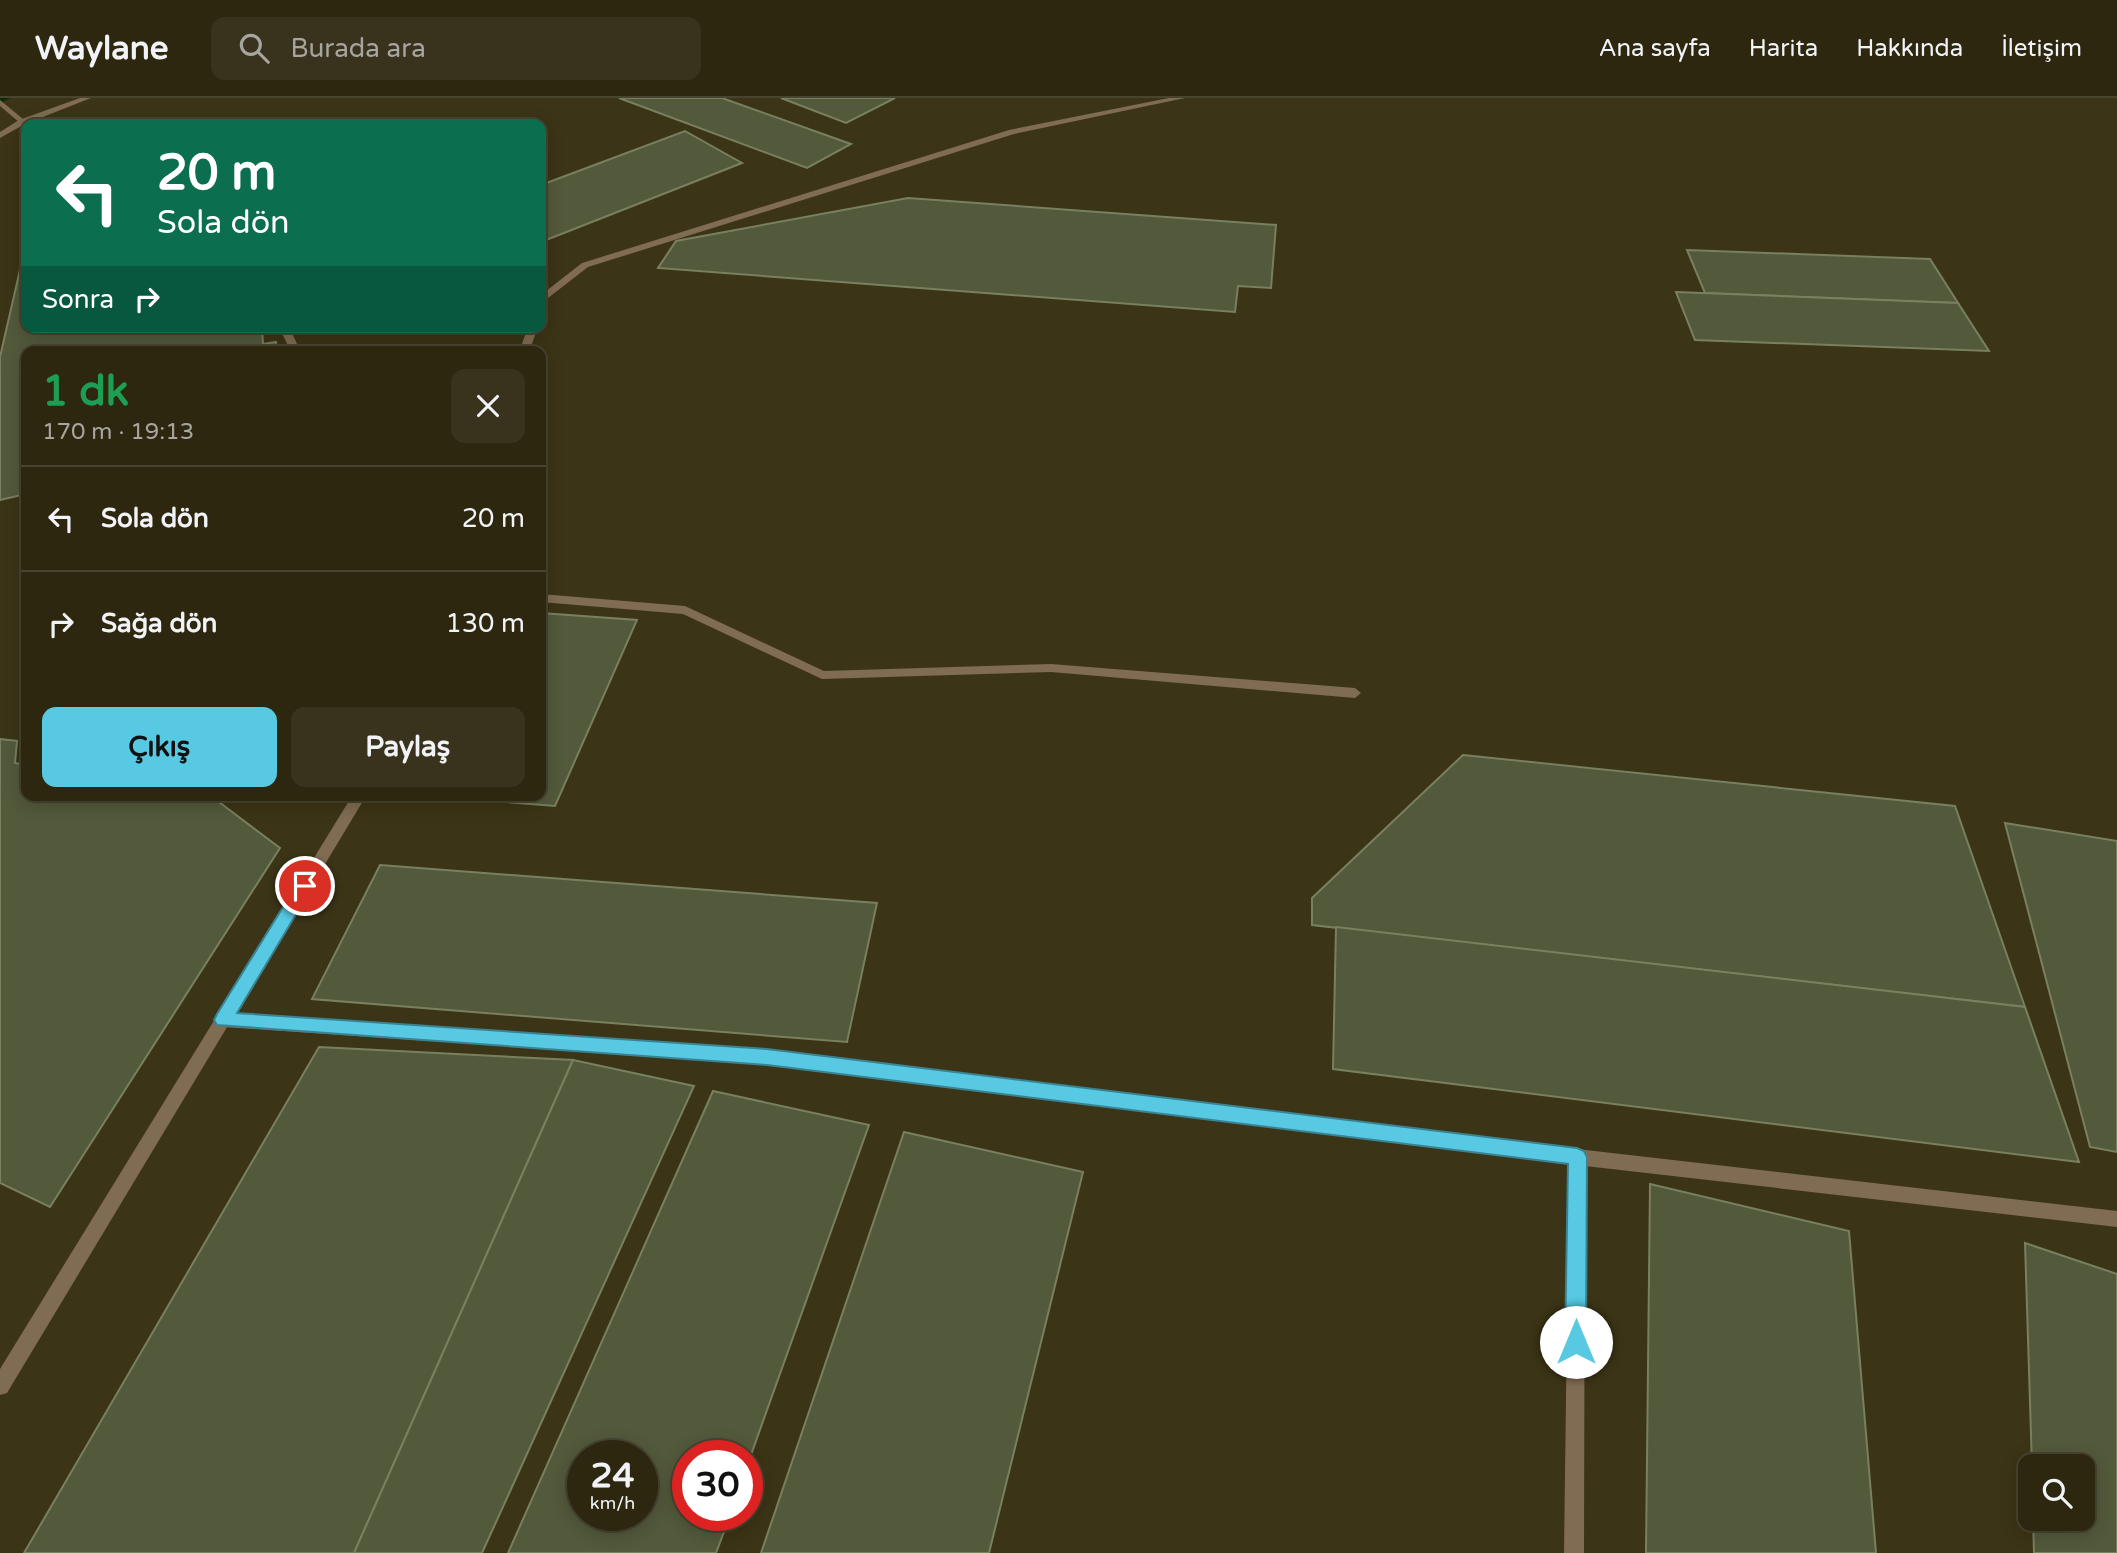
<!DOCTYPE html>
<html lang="tr">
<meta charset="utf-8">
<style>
:root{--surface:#2d2710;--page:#39331e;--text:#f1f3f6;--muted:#a7a59f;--line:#484430;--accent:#57c9e2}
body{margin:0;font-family:"Varela Round",sans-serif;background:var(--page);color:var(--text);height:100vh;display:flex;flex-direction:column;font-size:26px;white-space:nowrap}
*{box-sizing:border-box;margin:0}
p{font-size:23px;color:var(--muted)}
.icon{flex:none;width:38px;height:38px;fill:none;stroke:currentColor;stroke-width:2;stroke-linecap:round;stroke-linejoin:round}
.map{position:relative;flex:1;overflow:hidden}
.sheet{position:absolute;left:21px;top:248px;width:525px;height:455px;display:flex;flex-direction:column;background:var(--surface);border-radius:14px;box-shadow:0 4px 18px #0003,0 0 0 2px var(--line)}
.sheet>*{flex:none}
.top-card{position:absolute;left:21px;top:21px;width:525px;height:214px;border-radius:14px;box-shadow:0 4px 18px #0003,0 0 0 2px var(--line);background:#0b6e4f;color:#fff;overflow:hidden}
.fabs{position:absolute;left:2018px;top:1356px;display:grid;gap:14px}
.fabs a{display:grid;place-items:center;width:77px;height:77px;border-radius:14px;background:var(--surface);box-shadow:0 4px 18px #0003,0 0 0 2px var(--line);font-size:35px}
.speed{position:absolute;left:567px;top:1342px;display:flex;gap:14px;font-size:35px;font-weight:700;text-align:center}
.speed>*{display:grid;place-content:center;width:91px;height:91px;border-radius:50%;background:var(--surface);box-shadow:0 4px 18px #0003,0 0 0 2px var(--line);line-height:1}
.speed small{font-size:18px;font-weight:400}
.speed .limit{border:10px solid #d22;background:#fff;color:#111}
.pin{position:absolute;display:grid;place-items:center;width:60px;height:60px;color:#fff;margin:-30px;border:4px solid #fff;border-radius:50%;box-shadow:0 2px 7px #0007}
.me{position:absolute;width:77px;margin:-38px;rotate:0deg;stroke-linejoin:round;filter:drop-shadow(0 0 5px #0008)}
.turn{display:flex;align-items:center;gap:24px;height:147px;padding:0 21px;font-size:32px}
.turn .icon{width:91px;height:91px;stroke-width:2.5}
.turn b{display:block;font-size:49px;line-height:60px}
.then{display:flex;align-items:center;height:66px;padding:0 21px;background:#0003;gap:14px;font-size:26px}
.round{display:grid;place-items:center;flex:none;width:74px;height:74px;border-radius:14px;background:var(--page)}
.overview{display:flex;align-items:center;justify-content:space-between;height:119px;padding:0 21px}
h1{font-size:42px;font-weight:700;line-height:52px;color:#1e9e55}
.primary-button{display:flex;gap:14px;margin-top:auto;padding:14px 21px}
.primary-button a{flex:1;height:80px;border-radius:14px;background:var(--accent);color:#111;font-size:28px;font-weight:700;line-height:80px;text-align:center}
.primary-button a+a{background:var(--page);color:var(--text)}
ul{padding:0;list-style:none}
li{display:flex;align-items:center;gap:21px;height:105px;padding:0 21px;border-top:2px solid var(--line)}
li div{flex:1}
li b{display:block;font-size:26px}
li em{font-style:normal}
header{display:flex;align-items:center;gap:42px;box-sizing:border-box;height:98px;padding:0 35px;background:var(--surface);border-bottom:2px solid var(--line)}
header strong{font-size:33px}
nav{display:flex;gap:38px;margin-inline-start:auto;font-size:24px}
.search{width:490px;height:63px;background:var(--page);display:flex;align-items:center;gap:18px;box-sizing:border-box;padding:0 24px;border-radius:14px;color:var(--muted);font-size:26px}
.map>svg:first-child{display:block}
</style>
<header>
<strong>Waylane</strong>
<div class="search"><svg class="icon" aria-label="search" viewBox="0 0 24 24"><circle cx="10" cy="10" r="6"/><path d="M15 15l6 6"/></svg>Burada ara</div>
<nav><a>Ana sayfa</a><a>Harita</a><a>Hakkında</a><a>İletişim</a></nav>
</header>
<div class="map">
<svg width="2117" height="1455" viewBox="0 0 2117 1455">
<rect width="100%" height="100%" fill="#3c3416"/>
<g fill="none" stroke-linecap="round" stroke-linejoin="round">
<path fill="#072e06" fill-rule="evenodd" d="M0 0H10L0 5Z"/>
</g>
<g fill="#53593b" stroke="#788060" stroke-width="2" fill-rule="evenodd">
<path d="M619 0H722L851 46 807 70Z"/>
<path d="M781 0H895L846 25Z"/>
<path d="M685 33 742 65 541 144V87Z"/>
<path d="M908 100 1276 127 1271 190 1238 188 1235 214 658 170 676 143Z"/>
<path d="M1687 152 1930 161 1958 205 1705 195Z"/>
<path d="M22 163H26V229H262L263 246 276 244 277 254H26V396L0 402V259Z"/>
<path d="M1676 194 1958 205 1989 253 1695 242Z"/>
<path d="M541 515 637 522 555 708 433 698H541Z"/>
<path d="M0 641 17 643 15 665 26 667V698H211L280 750 50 1109 0 1085Z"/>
<path d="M1463 657 1955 708 2025 909 1312 827V800Z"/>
<path d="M2005 725 2117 743V1054L2090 1049Z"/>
<path d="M380 767 877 805 847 944 312 901Z"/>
<path d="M1336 829 2025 909 2079 1064 1333 971Z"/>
<path d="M319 949 573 962 354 1455H24Z"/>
<path d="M573 962 694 988 482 1455H354Z"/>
<path d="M713 993 869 1027 747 1368V1358H688V1418H730L716 1455H508ZM583 1358H642V1418H583Z"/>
<path d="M904 1034 1083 1074 989 1455H761Z"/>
<path d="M1650 1086 1849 1133 1876 1455H1646Z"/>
<path d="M2025 1145 2117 1176V1455H2034L2033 1421H2082V1368H2032Z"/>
</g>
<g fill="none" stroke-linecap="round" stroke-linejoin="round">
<g fill="#806b53" fill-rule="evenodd">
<path d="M80 0H91L25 26 0 40V34L19 22Z"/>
<path d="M541 496 685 508 824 573 1051 566 1355 590 1361 595 1355 600 1051 574 822 581 683 516 541 504Z"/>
<path d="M223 915 767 952 1577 1051 2117 1113V1129L1585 1068 1584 1455H1564L1569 1066 767 966 223 929 217 927 215 922 217 917Z"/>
</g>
<g fill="#806b53" fill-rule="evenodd">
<path d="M1169 0H1185L1014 36 588 169 548 200 546 209 541 212V197L582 165 1009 32Z"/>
<path d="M0 2 29 26H26V30L0 8Z"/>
<path d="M279 229H289L301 254H291Z"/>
<path d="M528 229H538L529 254H519Z"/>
<path d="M352 698H366L7 1295 0 1297V1271Z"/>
</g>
</g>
<path fill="#57c9e2" stroke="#398393" stroke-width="2" d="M305 781 311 783 313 788 237 915 767 951 1577 1050 1584 1053 1587 1059 1586 1244 1583 1251 1576 1254 1569 1251 1565 1244 1568 1066 767 967 217 927 214 922 217 916 299 783Z"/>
</svg>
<div class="fabs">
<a><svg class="icon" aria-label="search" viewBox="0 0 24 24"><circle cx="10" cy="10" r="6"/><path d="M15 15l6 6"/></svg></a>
</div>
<div class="speed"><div>24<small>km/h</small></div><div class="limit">30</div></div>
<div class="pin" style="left:305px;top:788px;background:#d93025"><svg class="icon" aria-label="arrive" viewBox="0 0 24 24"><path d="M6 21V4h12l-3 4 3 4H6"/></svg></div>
<svg class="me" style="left:1576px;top:1244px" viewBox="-20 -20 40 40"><circle r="19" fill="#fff"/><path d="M0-13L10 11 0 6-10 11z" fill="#57c9e2"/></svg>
<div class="top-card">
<div class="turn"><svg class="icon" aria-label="left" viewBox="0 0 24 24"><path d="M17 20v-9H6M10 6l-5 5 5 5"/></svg><div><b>20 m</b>Sola dön</div></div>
<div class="then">Sonra<svg class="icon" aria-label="right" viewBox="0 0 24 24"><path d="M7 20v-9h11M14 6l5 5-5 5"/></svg></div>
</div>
<section class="sheet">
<div class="overview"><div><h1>1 dk</h1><p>170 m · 19:13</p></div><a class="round"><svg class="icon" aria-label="close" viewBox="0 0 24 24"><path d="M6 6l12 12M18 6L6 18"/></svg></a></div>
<ul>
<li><svg class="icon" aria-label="left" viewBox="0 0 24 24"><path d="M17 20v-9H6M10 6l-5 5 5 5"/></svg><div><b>Sola dön</b></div><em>20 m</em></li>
<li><svg class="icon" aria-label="right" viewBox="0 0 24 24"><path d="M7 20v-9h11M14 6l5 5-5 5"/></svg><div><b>Sağa dön</b></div><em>130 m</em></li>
</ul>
<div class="primary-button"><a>Çıkış</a><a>Paylaş</a></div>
</section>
</div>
